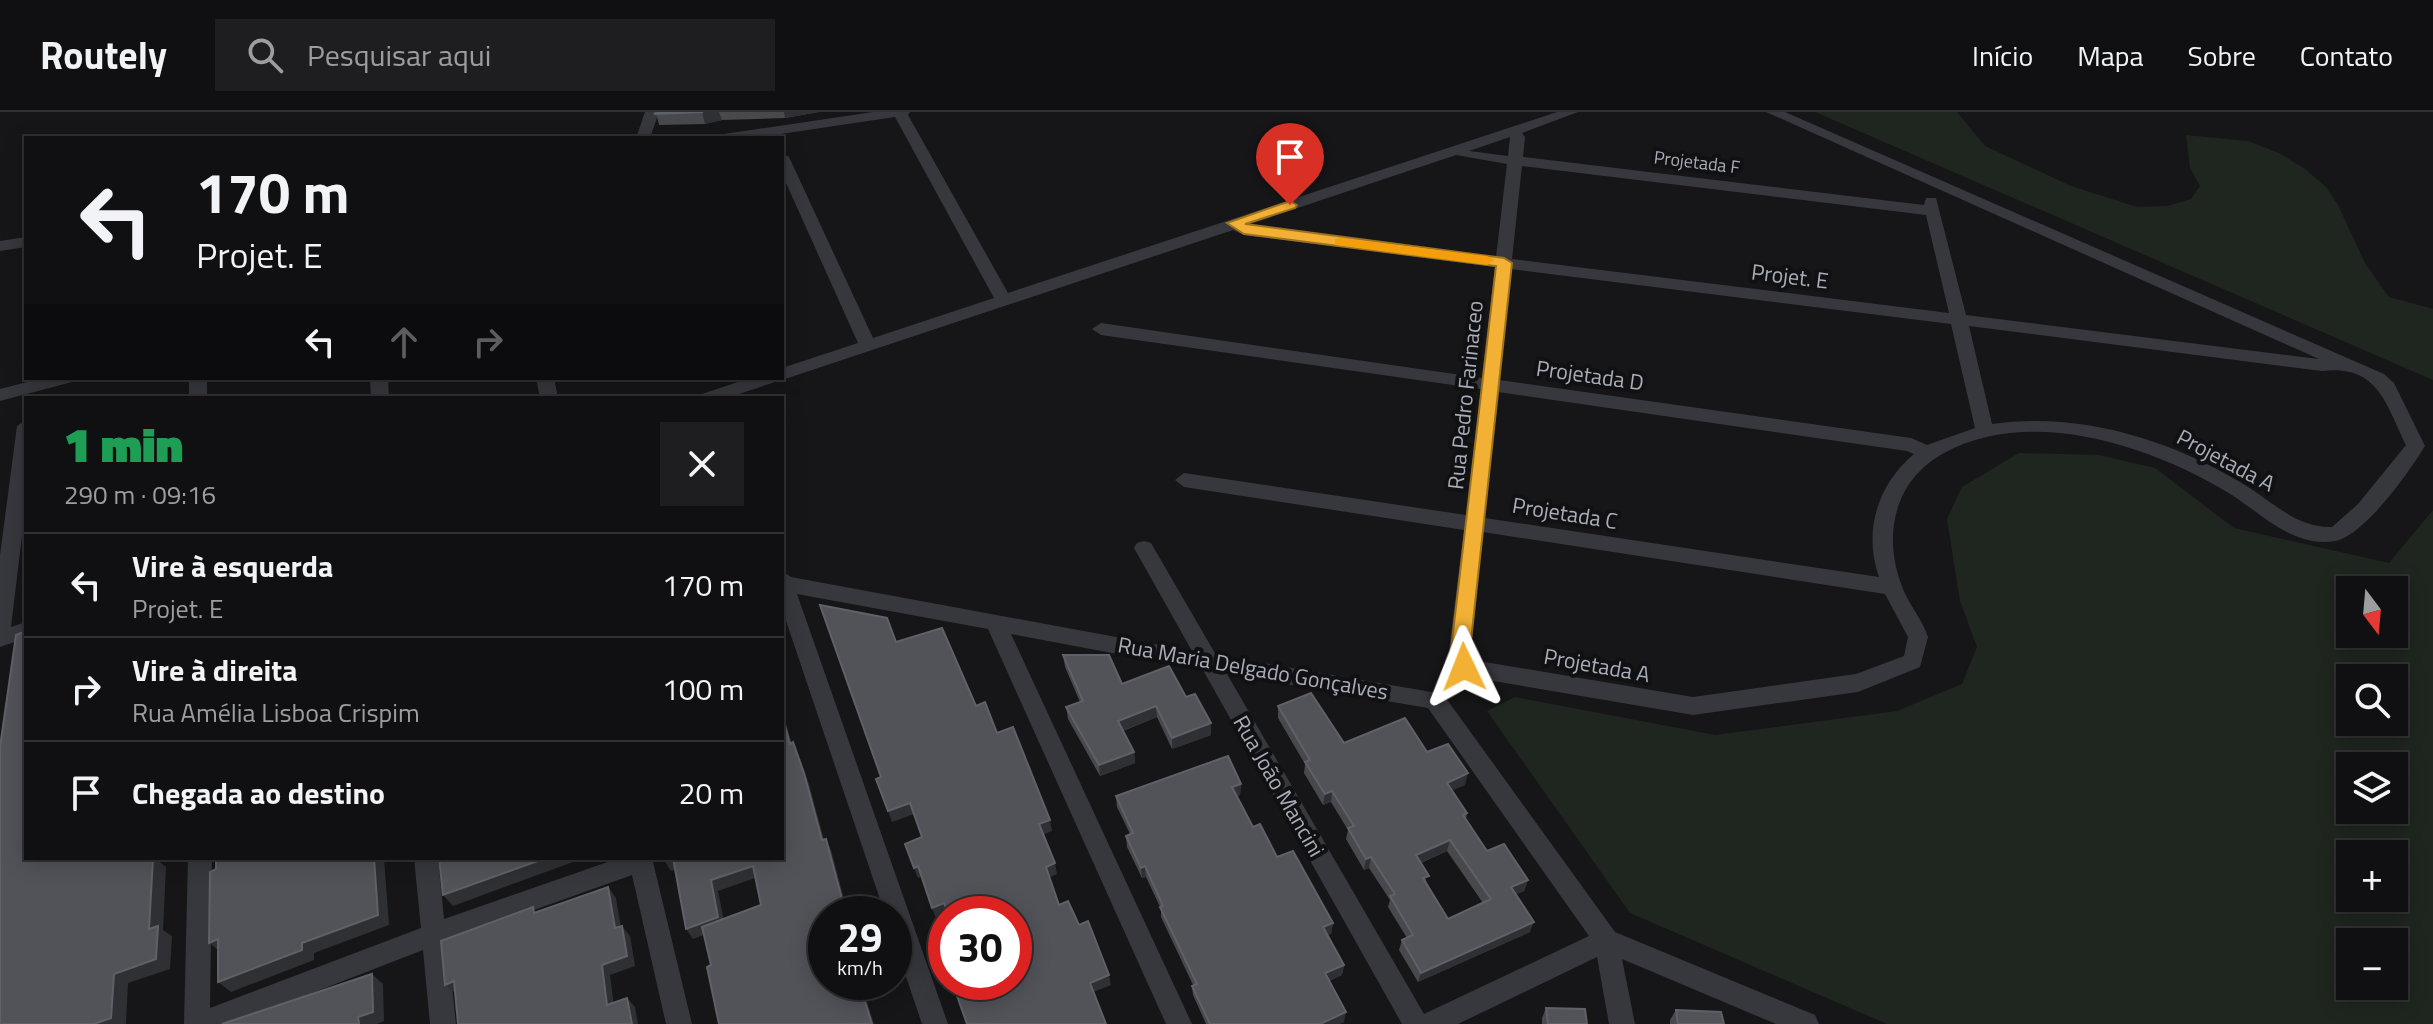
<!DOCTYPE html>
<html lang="pt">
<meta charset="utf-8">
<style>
:root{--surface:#101012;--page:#1e1e20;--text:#f1f3f6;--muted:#9c9d9f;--line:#303032}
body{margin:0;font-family:"Titillium Web",sans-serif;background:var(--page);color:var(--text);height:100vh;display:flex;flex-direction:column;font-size:30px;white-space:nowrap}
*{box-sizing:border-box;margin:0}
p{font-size:26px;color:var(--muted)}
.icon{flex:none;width:44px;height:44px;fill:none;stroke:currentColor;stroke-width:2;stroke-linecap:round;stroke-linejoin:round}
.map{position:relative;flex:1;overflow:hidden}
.panel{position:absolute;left:24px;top:284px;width:760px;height:464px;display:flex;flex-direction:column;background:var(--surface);border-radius:0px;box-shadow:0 4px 20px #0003,0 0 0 2px var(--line)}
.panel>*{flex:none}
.hud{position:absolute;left:24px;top:24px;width:760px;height:244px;border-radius:0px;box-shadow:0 4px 20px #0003,0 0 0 2px var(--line);background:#101012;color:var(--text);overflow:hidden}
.needle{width:52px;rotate:164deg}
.tools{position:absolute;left:2336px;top:464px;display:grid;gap:16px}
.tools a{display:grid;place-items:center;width:72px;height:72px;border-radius:0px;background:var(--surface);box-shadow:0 4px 20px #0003,0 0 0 2px var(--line);font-size:40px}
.speed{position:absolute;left:808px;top:784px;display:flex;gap:16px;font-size:40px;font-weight:700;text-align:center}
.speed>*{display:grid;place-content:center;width:104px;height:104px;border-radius:50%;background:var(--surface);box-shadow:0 4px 20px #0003,0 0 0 2px var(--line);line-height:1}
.speed small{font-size:20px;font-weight:400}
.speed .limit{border:12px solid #d22;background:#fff;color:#111}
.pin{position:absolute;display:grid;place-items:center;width:68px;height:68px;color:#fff;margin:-82px -34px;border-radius:50% 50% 50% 0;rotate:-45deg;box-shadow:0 0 8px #0007}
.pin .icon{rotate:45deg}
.me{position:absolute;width:88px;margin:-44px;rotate:358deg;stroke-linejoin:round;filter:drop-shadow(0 0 6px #0008)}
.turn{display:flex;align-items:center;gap:28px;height:168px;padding:0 40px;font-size:36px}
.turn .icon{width:104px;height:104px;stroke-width:2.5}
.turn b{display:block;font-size:56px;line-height:68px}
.lanes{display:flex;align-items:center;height:76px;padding:0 40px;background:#0003;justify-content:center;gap:40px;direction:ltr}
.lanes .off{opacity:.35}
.round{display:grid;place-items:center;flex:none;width:84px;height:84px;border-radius:0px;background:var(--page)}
.headline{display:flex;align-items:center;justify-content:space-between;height:136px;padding:0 40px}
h1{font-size:48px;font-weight:800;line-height:60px;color:#1e9e55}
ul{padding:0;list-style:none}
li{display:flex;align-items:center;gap:24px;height:104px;padding:0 40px;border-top:2px solid var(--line)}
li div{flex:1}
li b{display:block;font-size:30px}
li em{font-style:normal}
header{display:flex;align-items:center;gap:48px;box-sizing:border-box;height:112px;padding:0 40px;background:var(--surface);border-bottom:2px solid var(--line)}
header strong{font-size:38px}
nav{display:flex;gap:44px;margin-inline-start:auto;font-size:28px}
.search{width:560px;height:72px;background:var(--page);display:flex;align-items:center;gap:20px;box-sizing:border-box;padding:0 28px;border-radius:0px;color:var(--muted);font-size:30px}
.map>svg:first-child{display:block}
</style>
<header>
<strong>Routely</strong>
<div class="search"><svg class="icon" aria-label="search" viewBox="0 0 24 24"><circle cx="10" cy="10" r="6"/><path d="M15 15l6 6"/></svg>Pesquisar aqui</div>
<nav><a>Início</a><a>Mapa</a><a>Sobre</a><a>Contato</a></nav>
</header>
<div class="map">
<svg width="2433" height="912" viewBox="0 0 2433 912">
<rect width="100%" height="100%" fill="#161618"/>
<g fill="#1e261f" fill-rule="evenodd">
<path d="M1815 0H1957L1985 34 2071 74 2137 95 2167 94 2191 87 2200 74 2190 56 2186 23 2248 29 2279 41 2305 57 2326 75 2338 93 2365 151 2389 185 2433 197V268Z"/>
<path d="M2019 341 2099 343 2155 356 2234 416 2389 451 2433 398V912H1887L1630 801 1487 599 1515 585 1715 623 1897 599 1962 572 1977 535 1960 489 1947 407 1962 375ZM2350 478H2394V522H2350ZM2350 566H2394V610H2350ZM2350 654H2394V698H2350ZM2350 742H2394V786H2350ZM2350 830H2394V874H2350Z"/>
</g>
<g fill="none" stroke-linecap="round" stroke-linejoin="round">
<g fill="#37383d" fill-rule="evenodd">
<path d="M645 0H659L650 26H636Z"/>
<path d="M873 0H910L908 3 1008 181 1557 0H1578L1522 21 1525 25 1523 45 1924 93 1926 86H1936L1966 203 2319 247 1766 0H1785L2384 262 2394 271 2425 334C2410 359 2364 424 2335 429 2293 437 2259 399 2227 380 2149 333 2030 294 1944 341 1893 369 1882 425 1903 477 1910 494 1922 507 1928 525L1920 555 1858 580 1693 603 1464 564 1456 561 1449 538 1464 418 1184 375 1175 368 1184 361 1466 403 1481 277 1101 223 1092 217 1101 211 1482 266 1495 155 1244 123 1233 118 788 266 777 267 775 270 727 286H699L702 282 750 266H782V256L858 231 782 62V41L789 45 873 226 994 186 895 5 754 26H717L724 22ZM1510 25 1508 44 1469 39ZM1456 43 1507 52 1496 145 1247 113ZM1522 54 1926 103 1949 201 1512 147ZM1511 157 1951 212 1975 316 1927 333 1911 326 1499 268ZM1969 214 2322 259C2378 252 2386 292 2406 333L2358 392 2332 415C2295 416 2270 387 2240 370 2166 326 2078 300 1992 312ZM1498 280 1907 339 1914 342C1877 373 1863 420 1879 465L1485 406ZM1483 420 1885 482 1908 525 1904 544 1856 562 1693 585 1473 548 1471 538Z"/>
<path d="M26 125V135L0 139V129Z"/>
<path d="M43 266H75L72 270 0 289V277Z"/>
<rect x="189" y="266" width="18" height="20"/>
<path d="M370 266H388L389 286H371Z"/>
<path d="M536 266H554L558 286H540Z"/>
<path d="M26 308V391L11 515 26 510V526L0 535V443L17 314Z"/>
<path d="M1144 429 1151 431 1216 543 1443 582 1615 820 1815 903 1819 912H1776L1622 847 1635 912H1609L1597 845 1458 912H1402L1203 558 1011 522 1192 912H1166L988 517 797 482 948 912H922L894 829V802H885L782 497V459L791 465 1192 539 1134 436 1137 431ZM1227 562 1428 596 1589 824 1424 902Z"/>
<path d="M188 746H212L210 896 421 816 414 746H438L444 807 619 746H652L692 912H666L632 763 447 829 456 912H430L423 838 232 912H184Z"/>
</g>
</g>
<g fill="#47494d" fill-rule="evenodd">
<path d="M656 0H819L785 6 722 8 705 12 659 13Z"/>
<path d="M1063 543 1122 572 1186 585 1211 623 1172 637 1157 605 1123 619 1134 640 1135 651 1100 664 1068 607 1066 595 1080 590 1065 555Z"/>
<path d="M1278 594 1344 631 1427 640 1465 673 1452 678 1467 701 1466 707 1487 739 1528 768 1524 779 1516 782 1530 820 1418 870 1399 838 1402 828 1407 826 1388 795 1390 788 1369 756 1364 758 1346 727 1348 718 1331 690 1323 693 1304 661 1305 652 1278 606ZM1447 739 1483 791 1448 807 1427 772 1421 751Z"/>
<path d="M1241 672 1240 683 1237 684 1253 715 1333 811 1331 822 1327 823 1344 853 1342 863 1329 869 1344 910 1339 912H1206L1193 883 1192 874 1193 873 1161 805V797L1146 765 1142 766 1127 735 1126 724 1130 722 1117 695 1116 684Z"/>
<path d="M1546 896 1587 912H1542V906Z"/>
<path d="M1676 898 1724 912H1670V908Z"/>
</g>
<g fill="#2f3033">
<path d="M702 0H719L722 8 705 12Z"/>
<path d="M784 0H819L785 6Z"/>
<path d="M1156 594 1157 605 1119 620 1118 609Z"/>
<path d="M782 597 795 643 790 632 782 603Z"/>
<path d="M1211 611V623L1172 637V626Z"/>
<path d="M793 630 809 672 827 739 822 728Z"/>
<path d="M1134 640 1135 651 1100 664 1099 653Z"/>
<path d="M1468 661 1465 673 1444 682 1447 671Z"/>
<path d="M1241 672 1240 683 1232 686V675Z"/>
<path d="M1332 679 1331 690 1323 693 1325 682Z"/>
<path d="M910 691 914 702 892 710 888 699Z"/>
<path d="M1050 708 1052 719 1042 723 1039 712Z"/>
<path d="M826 727 831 738 848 802H846Z"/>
<path d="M1450 728 1447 739 1413 754 1416 743Z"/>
<path d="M1371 745 1369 756 1364 758 1366 747Z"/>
<path d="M141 746H155L166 755 163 818 172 824 170 857 128 871 126 912H94L114 862 149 817Z"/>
<path d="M374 746H384L389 813 314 841V848L231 880 218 870 302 831Z"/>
<path d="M546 746H584L453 794 443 783Z"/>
<path d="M670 746H673L679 756 671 759 664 748Z"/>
<path d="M1055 751 1057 762 1048 766 1046 755Z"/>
<path d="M753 754 758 765 718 779 725 815 693 827 686 817 711 768Z"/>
<path d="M918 754 921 765 918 766 914 756Z"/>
<path d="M1145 754 1146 765 1142 766 1141 756Z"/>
<path d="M1528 768 1524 779 1508 786 1511 775Z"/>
<path d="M608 775 616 786 623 827 615 816Z"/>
<path d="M944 791 947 801 936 806 932 796Z"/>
<path d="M1534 810 1530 820 1418 870 1421 861Z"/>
<path d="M1333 811 1331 822 1322 825 1323 815Z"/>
<path d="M622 814 630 824 635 854 610 863 615 903 607 893 602 853Z"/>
<path d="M218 827 222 841 209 831Z"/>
<path d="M1344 853 1342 863 1324 871 1325 861Z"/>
<path d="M372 862 383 872 384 909 377 912H359L358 905Z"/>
<path d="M1109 863 1111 873 1091 881 1090 871Z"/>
<path d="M454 869 456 882 445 873Z"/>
<path d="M847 870H849L856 894 851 884Z"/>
<path d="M862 880 867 890 874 912H872Z"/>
<path d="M627 886 635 895 638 912H632Z"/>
<path d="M1346 900 1344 910 1339 912H1320Z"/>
</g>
<g fill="#525359" stroke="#5f6168" stroke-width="2" fill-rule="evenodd">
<path d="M656 0H703L655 2Z"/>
<path d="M820 493 887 506 896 530 942 516 976 594 985 590 997 621 1013 615 1050 708 1039 712 1055 751 1046 755 1059 793 1068 789 1079 813 1088 809 1109 863 1090 871 1106 912H967L956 881 976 872 975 870H1014V802H948L944 791 932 796 918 754 914 756 905 732 922 725 910 691 888 699 876 667 881 665Z"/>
<path d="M26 519V746H141V748L153 746 149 817 158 814 156 847 114 862 111 906 94 912H0V635L16 523Z"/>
<path d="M1063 543H1109L1122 572 1169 554 1186 585 1195 582 1211 611 1172 626 1156 594 1118 609 1134 640 1099 653 1066 595 1083 589Z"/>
<path d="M1311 581 1344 631 1405 606 1427 640 1448 632 1468 661 1447 671 1467 701 1463 703 1487 739 1504 732 1528 768 1511 775 1534 810 1421 861 1402 828 1413 823 1390 784 1395 782 1371 745 1366 747 1348 716 1354 714 1332 679 1325 682 1305 650 1310 648 1278 594ZM1450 728 1491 787 1448 807 1423 766 1429 764 1416 743Z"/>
<path d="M782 603 790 632 793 630 804 661 822 728 826 727 846 802H826V870H847L851 884 862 880 872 912H719L707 855 711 853 702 815 761 793 753 754 711 768 718 805 686 817 673 746H782Z"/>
<path d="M1228 644 1241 672 1232 675 1253 715 1260 712 1277 745 1293 739 1333 811 1323 815 1344 853 1325 861 1346 900 1320 912H1210L1192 874 1197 872 1160 795 1163 794 1145 754 1141 756 1126 724 1133 721 1116 684Z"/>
<path d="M216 746H374L378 803 302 831V838L218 870V827L209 831 210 760 216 757Z"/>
<path d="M439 746H546L443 783Z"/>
<path d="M608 775 615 816 622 814 627 844 602 853 607 893 627 886 632 912H458L454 869 445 873 441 829 533 795 534 801Z"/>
<path d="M372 862 373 900 358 905 359 912H222Z"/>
<path d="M1546 896 1585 897 1587 912H1548Z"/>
<path d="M1676 898 1721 900 1724 912H1678Z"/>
</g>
<path fill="#f2b134" stroke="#9d7322" stroke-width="2" d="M1290 89 1297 93 1295 96 1245 112 1504 146 1512 151 1470 538 1474 555 1471 560H1457L1451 538 1496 154 1244 122 1227 111Z"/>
<path fill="#f59e0b" d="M1340 126 1487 144 1495 148 1487 153 1335 133V127Z"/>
<g text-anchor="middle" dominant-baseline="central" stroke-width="8" stroke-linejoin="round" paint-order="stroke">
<g font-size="18" fill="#a8adb8" stroke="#111113">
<text transform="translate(1697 50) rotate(7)">Projetada F</text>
</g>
<g font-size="22" fill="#a8adb8" stroke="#111113">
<text transform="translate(1790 164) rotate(7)">Projet. E</text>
<text transform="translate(1590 263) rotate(8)">Projetada D</text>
<text transform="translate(1465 283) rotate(-84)">Rua Pedro Farinaceo</text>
<text transform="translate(2226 348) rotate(28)">Projetada A</text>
<text transform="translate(1565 401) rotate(9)">Projetada C</text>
<text transform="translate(1597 553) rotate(10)">Projetada A</text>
<text transform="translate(1253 556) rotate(10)">Rua Maria Delgado Gonçalves</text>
<text transform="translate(1279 674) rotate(60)">Rua João Mancini</text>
</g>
</g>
</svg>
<div class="tools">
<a><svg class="needle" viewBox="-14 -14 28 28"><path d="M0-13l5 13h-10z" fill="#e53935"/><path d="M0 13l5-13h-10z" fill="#9c9d9f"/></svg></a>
<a><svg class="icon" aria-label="search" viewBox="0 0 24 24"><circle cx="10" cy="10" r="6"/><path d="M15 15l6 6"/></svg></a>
<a><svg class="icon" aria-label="layers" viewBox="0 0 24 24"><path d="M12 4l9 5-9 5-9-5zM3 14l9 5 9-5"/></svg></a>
<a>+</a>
<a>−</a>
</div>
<div class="speed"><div>29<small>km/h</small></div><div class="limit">30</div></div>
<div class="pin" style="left:1290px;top:93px;background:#d93025"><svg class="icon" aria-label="arrive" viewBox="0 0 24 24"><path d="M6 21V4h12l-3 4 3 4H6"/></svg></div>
<svg class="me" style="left:1464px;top:555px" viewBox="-20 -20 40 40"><path d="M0-17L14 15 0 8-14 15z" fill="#f2b134" stroke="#fff" stroke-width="4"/></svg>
<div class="hud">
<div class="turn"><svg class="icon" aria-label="left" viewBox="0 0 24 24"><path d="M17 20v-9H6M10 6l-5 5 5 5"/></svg><div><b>170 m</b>Projet. E</div></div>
<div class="lanes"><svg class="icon" aria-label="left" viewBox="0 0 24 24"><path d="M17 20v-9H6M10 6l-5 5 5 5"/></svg><svg class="icon off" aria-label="ahead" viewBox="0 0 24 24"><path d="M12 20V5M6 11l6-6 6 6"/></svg><svg class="icon off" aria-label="right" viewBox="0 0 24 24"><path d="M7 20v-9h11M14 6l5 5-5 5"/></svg></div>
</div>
<section class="panel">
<div class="headline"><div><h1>1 min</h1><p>290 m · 09:16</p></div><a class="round"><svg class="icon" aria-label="close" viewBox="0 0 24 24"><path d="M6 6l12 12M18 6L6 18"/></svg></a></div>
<ul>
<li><svg class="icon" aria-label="left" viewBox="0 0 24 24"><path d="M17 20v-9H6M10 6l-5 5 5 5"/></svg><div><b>Vire à esquerda</b><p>Projet. E</p></div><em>170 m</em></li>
<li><svg class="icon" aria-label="right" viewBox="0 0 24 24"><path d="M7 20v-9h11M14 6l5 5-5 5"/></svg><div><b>Vire à direita</b><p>Rua Amélia Lisboa Crispim</p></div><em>100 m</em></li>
<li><svg class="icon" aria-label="arrive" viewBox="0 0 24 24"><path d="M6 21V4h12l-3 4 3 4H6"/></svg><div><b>Chegada ao destino</b></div><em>20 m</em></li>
</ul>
</section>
</div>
